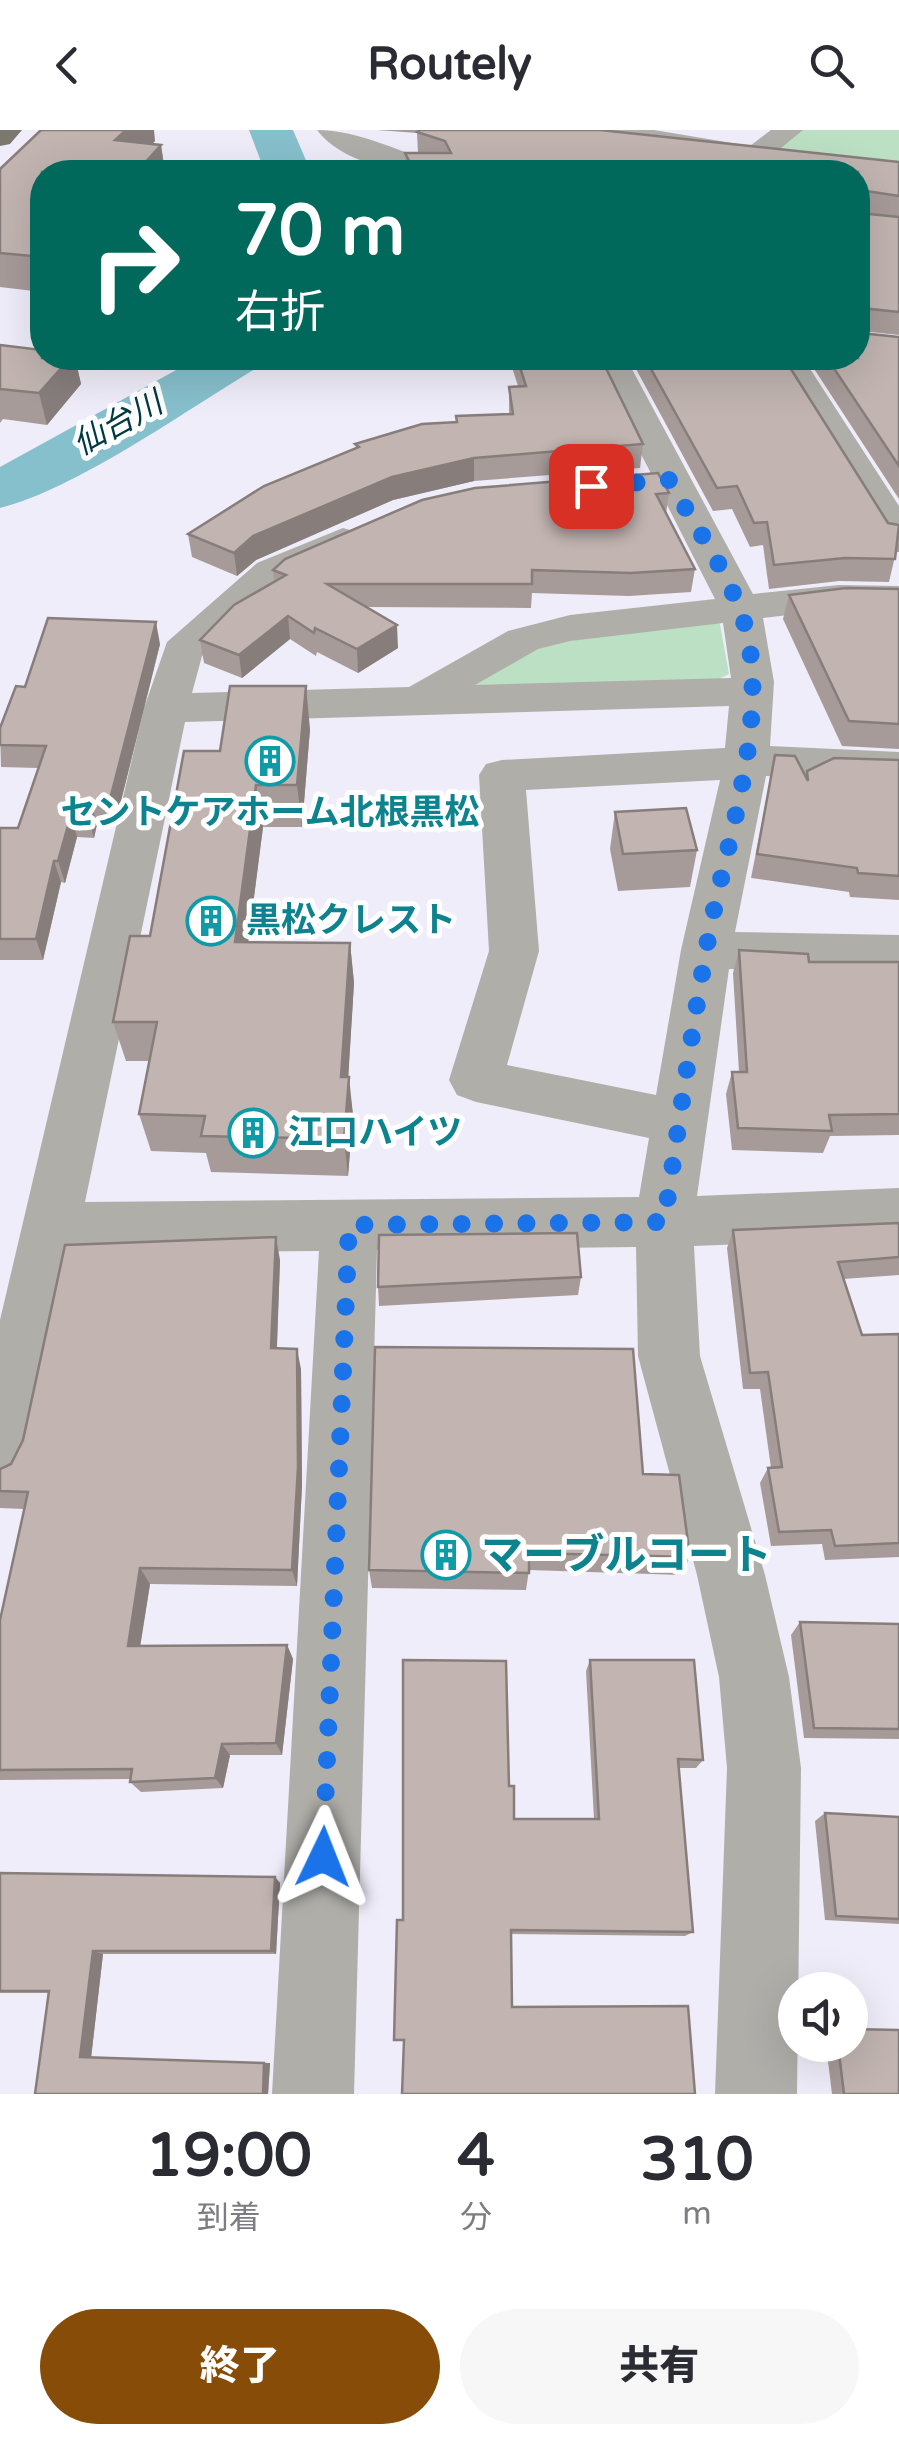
<!DOCTYPE html>
<html lang="ja">
<meta charset="utf-8">
<style>
:root{--surface:#fff;--page:#f7f7f7;--text:#2b2b33;--muted:#7c7c81;--accent:#874c07}
body{margin:0;font-family:"Varela Round","Noto Sans JP",sans-serif;background:var(--page);color:var(--text);height:100vh;display:flex;flex-direction:column;font-size:38px;white-space:nowrap}
*{box-sizing:border-box;margin:0}
p{font-size:32px;color:var(--muted)}
.icon{flex:none;width:55px;height:55px;fill:none;stroke:currentColor;stroke-width:2;stroke-linecap:round;stroke-linejoin:round}
.map{position:relative;height:1964px;overflow:hidden}
.panel{display:flex;flex-direction:column;background:var(--surface);flex:1}
.panel>*{flex:none}
.hud{position:absolute;left:30px;top:30px;width:840px;height:210px;border-radius:40px;box-shadow:0 10px 40px #0002;background:#00695c;color:#fff;overflow:hidden}
.tools{position:absolute;left:778px;top:1842px;display:grid;gap:20px}
.tools a{display:grid;place-items:center;width:90px;height:90px;border-radius:50%;background:var(--surface);box-shadow:0 10px 40px #0002;font-size:50px}
.pin{position:absolute;display:grid;place-items:center;width:85px;height:85px;color:#fff;margin:-42px;border-radius:20px;box-shadow:0 5px 15px #0006}
.me{position:absolute;width:110px;margin:-55px;rotate:2deg;stroke-linejoin:round;filter:drop-shadow(0 0 8px #0008)}
.turn{display:flex;align-items:center;gap:35px;height:210px;padding:0 40px;font-size:45px}
.turn .icon{width:130px;height:130px;stroke-width:2.5}
.turn b{display:block;font-size:70px;line-height:85px}
.eta{display:flex;justify-content:space-evenly;align-items:center;height:170px;text-align:center}
.eta b{font-size:60px;font-weight:800;line-height:70px}
.button{display:flex;gap:20px;margin-top:auto;padding:20px 40px}
.button a{flex:1;height:115px;border-radius:60px;background:var(--accent);color:#fff;font-size:40px;font-weight:800;line-height:115px;text-align:center}
.button a+a{background:var(--page);color:var(--text)}
header{display:flex;justify-content:space-between;align-items:center;height:130px;padding:0 40px;background:var(--surface);font-size:45px;font-weight:800}
.map>svg:first-child{display:block}
</style>
<header><svg class="icon" aria-label="back" viewBox="0 0 24 24"><path d="M15 5l-7 7 7 7"/></svg>Routely<svg class="icon" aria-label="search" viewBox="0 0 24 24"><circle cx="10" cy="10" r="6"/><path d="M15 15l6 6"/></svg></header>
<div class="map">
<svg width="899" height="1964" viewBox="0 0 899 1964">
<rect width="100%" height="100%" fill="#efedf9"/>
<g fill="#bbe0c4">
<path d="M801 0H899V54L858 42 750 38Z"/>
<path d="M719 489 729 544 713 552 477 559 469 551 534 516Z"/>
</g>
<g fill="none" stroke-linecap="round" stroke-linejoin="round">
<g fill="#87c0cd" fill-rule="evenodd">
<path d="M249 0H293L311 42H265Z"/>
<path d="M198 228H263L255 239C185 281 76 359 0 378V337Z"/>
</g>
<g fill="#b0aea9" fill-rule="evenodd">
<path d="M317 0C359 0 403 23 444 36L448 42C408 45 344 36 317 0Z"/>
<path d="M589 0H654L750 16 771 0H803L765 31 755 33 603 8Z"/>
<path d="M592 228H626L753 464 839 455 899 456V480L839 479 763 488 774 552 770 616 899 622V652L766 646 735 802 899 805V843L729 839 697 1066 899 1058V1108L694 1116 700 1226 765 1445 789 1547 801 1638 797 1964H715L727 1638 719 1547 697 1445 638 1226 636 1117 377 1120 354 1964H272L319 1121 75 1123 32 1327 23 1349 0 1358V1190L144 578 167 512 257 433 343 398 357 402 363 410 357 418 285 449 202 526 192 563 409 557 508 501 570 485 715 469ZM723 493 731 548 475 555 538 519 570 511ZM729 576 725 618 502 630 486 634 479 645 489 821 449 950 457 965 476 972 649 1008 639 1067 85 1072 185 592ZM720 650 681 820 656 965 507 935 539 821 526 660Z"/>
<path d="M769 228H803L899 376V418L885 414 880 406Z"/>
</g>
<path fill="#7b786f" fill-rule="evenodd" d="M0 0H22L10 14 0 16Z"/>
</g>
<g fill="#a69b98">
<path d="M377 0H600L899 32V205L861 201V203L899 207V369L807 228H858V42H406L405 23H418L417 3Z"/>
<path d="M155 11 152 14 161 15 164 37 42 42V162L0 157V39Z"/>
<path d="M0 215 75 228 81 254 47 295 3 289 0 293Z"/>
<path d="M509 228H601L643 314 640 338 474 351 393 370 256 430 237 446 192 427 188 404 356 318 355 314 456 292V286L509 284V257L518 256Z"/>
<path d="M630 228H784L888 393 899 395V422H896L889 452 839 451 769 459 763 415 750 417 732 379 713 381Z"/>
<path d="M669 363 666 384 695 439 691 462 629 466 532 463 531 478 367 477 398 518 358 543 317 522 316 526 290 509 242 548 204 533 200 510 274 452 273 440 422 370Z"/>
<path d="M899 459V619L842 616 783 489 789 465Z"/>
<path d="M160 514 115 695 97 694 94 708 77 707 65 753 61 752 43 830H0V698H18L38 638 1 637 0 598 25 557Z"/>
<path d="M310 599 302 697H263L248 813H350L354 853 348 947 353 985 348 1046 211 1042 206 1023 151 1021 139 984 149 931H126L113 892 150 806 220 621Z"/>
<path d="M775 625 805 646 807 641 899 630V770L850 767 849 762 751 748Z"/>
<path d="M615 682 697 720 690 757 618 761 610 719Z"/>
<path d="M739 820 809 832H899V1005L830 1006 823 1023 732 1020 726 964 732 942H739L733 843Z"/>
<path d="M899 1093V1145L843 1149 862 1205 899 1204V1427L825 1430 822 1414 771 1416 760 1353 768 1338H771L760 1259H743L727 1118 733 1100Z"/>
<path d="M280 1130 277 1218 301 1239 302 1355 297 1456 150 1454 140 1516 287 1515 293 1529 282 1625H230L223 1658 141 1662 130 1652 131 1649 0 1650V1490L24 1379 0 1378V1339L11 1334Z"/>
<path d="M581 1147 578 1165 379 1176 378 1157Z"/>
<path d="M643 1344 690 1427 681 1445 529 1440 526 1460 372 1458 369 1440Z"/>
<path d="M800 1492 899 1494V1609L804 1608 791 1505Z"/>
<path d="M590 1530 703 1630 696 1638H679L693 1802 685 1806 511 1804 404 1911H396L394 1910 403 1790 509 1656 514 1689H594L586 1541Z"/>
<path d="M825 1683 899 1687V1794L825 1790 815 1691Z"/>
<path d="M0 1743 275 1747 280 1753 276 1824H103L91 1928 270 1933 268 1964H35L48 1863H0Z"/>
<path d="M826 1915H850L899 1964H832Z"/>
</g>
<g fill="#877e7c">
<path d="M126 0H154L155 11 123 42 115 10Z"/>
<path d="M161 15 165 42 143 35Z"/>
<path d="M70 228H75L81 254 47 295 39 263Z"/>
<path d="M474 328V351L393 370 256 430 237 446 234 423 253 406 392 347Z"/>
<path d="M288 486 290 509 242 548 239 525Z"/>
<path d="M156 492 160 514 115 695 109 673Z"/>
<path d="M397 495 398 518 358 543 357 519Z"/>
<path d="M306 556 310 599 302 697 297 655Z"/>
<path d="M256 655 263 697 243 853 235 812Z"/>
<path d="M91 672 97 694 94 708 88 686Z"/>
<path d="M71 685 77 707 65 753 58 731Z"/>
<path d="M54 731 61 752 43 830 36 809Z"/>
<path d="M350 813 354 853 346 985 341 947Z"/>
<path d="M349 947 353 985 348 1046 344 1009Z"/>
<path d="M276 1107 280 1130 276 1238 271 1218Z"/>
<path d="M297 1219 301 1239 302 1355 297 1456 292 1440Z"/>
<path d="M140 1438 150 1454 138 1530 128 1516Z"/>
<path d="M287 1515 293 1529 282 1625 276 1613Z"/>
<path d="M222 1614 230 1625 223 1658 215 1648Z"/>
<path d="M275 1747 280 1753 276 1824 271 1821Z"/>
<path d="M93 1821 103 1824 91 1928 80 1927Z"/>
<path d="M264 1933H270L268 1964H263Z"/>
</g>
<g fill="#c1b4b1" stroke="#877e7c" stroke-width="2.5">
<path d="M41 0H126L115 10 161 15 143 35 212 42H42V127L0 123V39Z"/>
<path d="M419 0H600L899 32V66L860 60V83L899 87V182L861 178V203L899 207V336L827 228H858V42H415L405 23H451L445 11 417 2Z"/>
<path d="M0 215 42 220V228H70L39 263 0 259Z"/>
<path d="M517 228H601L643 314 474 328 392 347 253 406 234 423 188 404 264 356 359 317 355 314 422 294 457 292 456 286 513 284 509 257 526 256Z"/>
<path d="M645 228H784L888 393 899 395 895 429 845 428 774 435 767 392 754 393 737 356 717 358Z"/>
<path d="M658 343 669 363 656 364 695 439 631 443 532 440V454H327L397 495 357 519 315 498 314 503 288 486 239 525 200 510 234 475 286 445 273 440 285 429 422 370 475 358Z"/>
<path d="M846 458 899 459V594L849 591 789 465Z"/>
<path d="M48 488 156 492 109 673 91 672 88 686 71 685 58 731H54L36 809H0V698H18L46 616 0 615V598L16 556 25 557Z"/>
<path d="M230 556H306L297 655H256L235 812 350 813 341 947H349L344 1009 201 1006 205 986 139 984 157 892H113L130 806H150L184 621H220Z"/>
<path d="M775 625 795 626 808 651 807 641 834 628 899 630V746L858 743 857 738 757 724Z"/>
<path d="M686 678 697 720 623 724 615 682Z"/>
<path d="M739 820 808 824 809 832H899V984L829 985 832 1001 738 998 732 942H747Z"/>
<path d="M899 1093V1127L838 1132 862 1205 899 1204V1413L835 1416 831 1400 779 1402 768 1338 782 1337 768 1242 750 1243 733 1100Z"/>
<path d="M577 1103 581 1147 378 1157 379 1105Z"/>
<path d="M276 1107 271 1218 297 1219 298 1337 292 1440 140 1438 128 1516 287 1515 276 1613 222 1614 215 1648 130 1652 132 1639 0 1640V1490L28 1362 0 1361V1339L11 1334 23 1310 65 1115Z"/>
<path d="M375 1217 633 1219 643 1344 679 1345 690 1427 529 1423V1443L369 1440Z"/>
<path d="M800 1492 899 1494V1599L814 1598Z"/>
<path d="M403 1530 506 1531 509 1656H514V1689H599L590 1530H694L703 1630 678 1629 693 1802 511 1800 512 1877 688 1876 695 1964H402L404 1910H394L397 1790H403Z"/>
<path d="M825 1683 899 1687V1789L836 1786Z"/>
<path d="M0 1743 275 1747 271 1821H93L80 1927 264 1933 263 1964H35L49 1861H0Z"/>
<path d="M850 1899 899 1900V1964H844L838 1915H850Z"/>
</g>
<g fill="none" stroke-linecap="round" stroke-linejoin="round">
<path stroke="#1a73e8" stroke-width="18" stroke-dasharray="0 32.4" d="M323 1727 349 1095 664 1092C678 1002 690 911 706 821 722 725 765 610 749 513 739 456 697 400 669 350L591 356"/>
</g>
<defs>
<g id="building-ring" transform="scale(2.5)"><circle r="9.5" fill="#fff" stroke="#0f9aa8" stroke-width="1.5"/><path d="M-4-6H4V6H1V3H-1V6H-4ZM-2.5-4.3h1.7v1.8h-1.7ZM.8-4.3h1.7v1.8H.8ZM-2.5-1h1.7V.8h-1.7ZM.8-1h1.7V.8H.8Z" fill="#0f9aa8"/></g>
</defs>
<g fill-rule="evenodd">
<use href="#building-ring" x="270" y="631"/>
<use href="#building-ring" x="211" y="791"/>
<use href="#building-ring" x="253" y="1003"/>
<use href="#building-ring" x="446" y="1425"/>
</g>
<g text-anchor="middle" dominant-baseline="central" stroke-width="10" stroke-linejoin="round" paint-order="stroke">
<g font-size="32" font-style="italic" fill="#003942" stroke="#fff">
<text transform="translate(118 294) rotate(-29)">仙台川</text>
</g>
<g font-size="35" font-weight="bold" fill="#0d838f" stroke="#fff" text-anchor="start">
<text x="270" y="683" text-anchor="middle">セントケアホーム北根黒松</text>
<text x="246" y="791">黒松クレスト</text>
<text x="288" y="1003">江口ハイツ</text>
</g>
<g font-size="42" font-weight="bold" fill="#0d838f" stroke="#fff" text-anchor="start">
<text x="481" y="1425">マーブルコート</text>
</g>
</g>
</svg>
<div class="tools">
<a><svg class="icon" aria-label="sound" viewBox="0 0 24 24"><path d="M4 9h4l5-4v14l-5-4H4zM17 9q2 3 0 6"/></svg></a>
</div>
<div class="pin" style="left:591px;top:356px;background:#d93025"><svg class="icon" aria-label="arrive" viewBox="0 0 24 24"><path d="M6 21V4h12l-3 4 3 4H6"/></svg></div>
<svg class="me" style="left:323px;top:1727px" viewBox="-20 -20 40 40"><path d="M0-17L14 15 0 8-14 15z" fill="#1a73e8" stroke="#fff" stroke-width="4"/></svg>
<div class="hud">
<div class="turn"><svg class="icon" aria-label="right" viewBox="0 0 24 24"><path d="M7 20v-9h11M14 6l5 5-5 5"/></svg><div><b>70 m</b>右折</div></div>
</div>
</div>
<section class="panel">
<div class="eta">
<div><b>19:00</b><p>到着</p></div>
<div><b>4</b><p>分</p></div>
<div><b>310</b><p>m</p></div>
</div>
<div class="button"><a>終了</a><a>共有</a></div>
</section>
